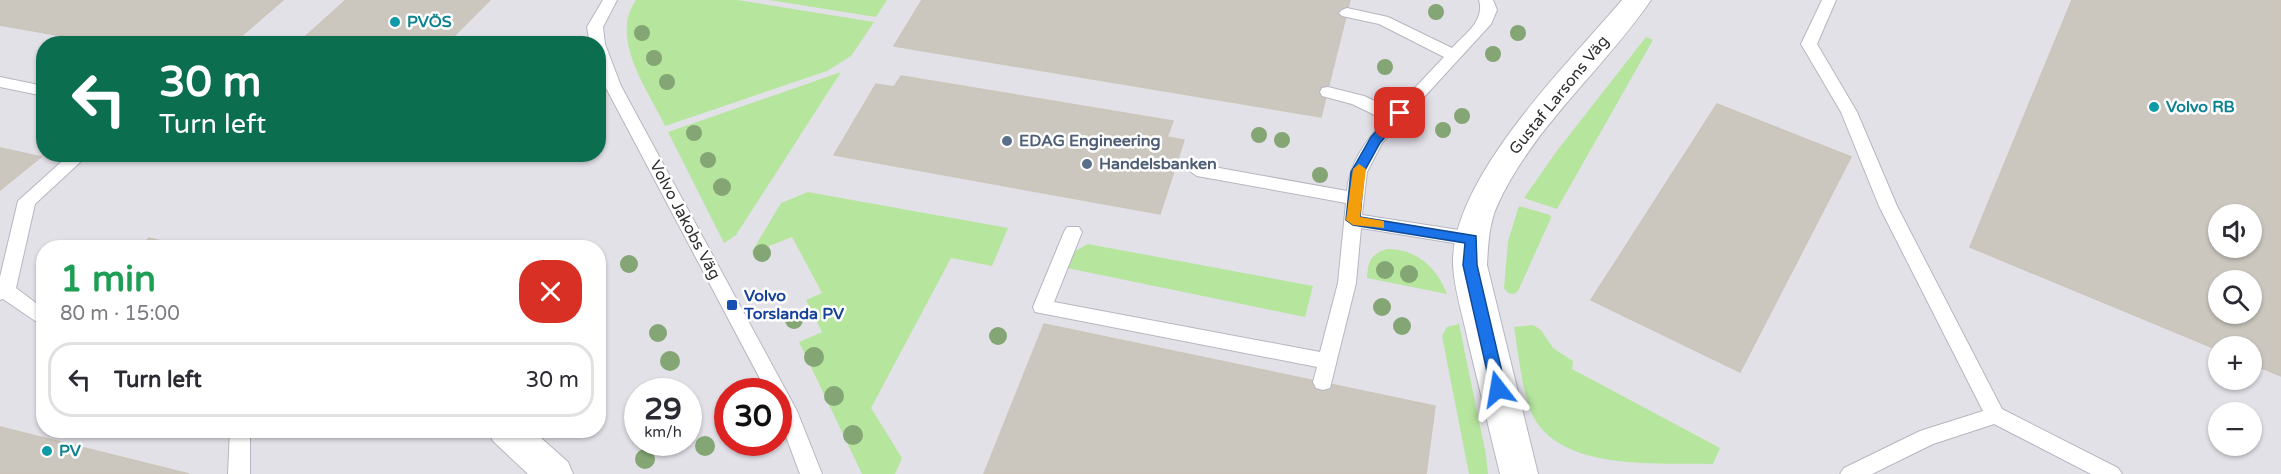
<!DOCTYPE html>
<meta charset="utf-8">
<style>
:root{--surface:#fff;--page:#f7f7f7;--text:#2b2b33;--muted:#7c7c81;--line:#e1e1e2}
body{margin:0;font-family:"Varela Round",sans-serif;background:var(--page);color:var(--text);height:100vh;display:flex;flex-direction:column;font-size:22px;white-space:nowrap}
*{box-sizing:border-box;margin:0}
p{font-size:20px;color:var(--muted)}
.icon{flex:none;width:33px;height:33px;fill:none;stroke:currentColor;stroke-width:2;stroke-linecap:round;stroke-linejoin:round}
.map{position:relative;flex:1;overflow:hidden}
.details{position:absolute;left:36px;top:240px;width:570px;height:198px;display:flex;flex-direction:column;background:var(--surface);border-radius:24px;box-shadow:0 2px 4px #0004}
.details>*{flex:none}
.banner{position:absolute;left:36px;top:36px;width:570px;height:126px;border-radius:24px;box-shadow:0 2px 4px #0004;background:#0b6e4f;color:#fff;overflow:hidden}
.controls{position:absolute;left:2208px;top:204px;display:grid;gap:12px}
.controls a{display:grid;place-items:center;width:54px;height:54px;border-radius:50%;background:var(--surface);box-shadow:0 2px 4px #0004;font-size:30px}
.speed{position:absolute;left:624px;top:378px;display:flex;gap:12px;font-size:30px;font-weight:700;text-align:center}
.speed>*{display:grid;place-content:center;width:78px;height:78px;border-radius:50%;background:var(--surface);box-shadow:0 2px 4px #0004;line-height:1}
.speed small{font-size:15px;font-weight:400}
.speed .limit{border:9px solid #d22;background:#fff;color:#111}
.pin{position:absolute;display:grid;place-items:center;width:51px;height:51px;color:#fff;margin:-26px;border-radius:12px;box-shadow:0 3px 9px #0006}
.me{position:absolute;width:66px;margin:-33px;rotate:346deg;stroke-linejoin:round;filter:drop-shadow(0 0 4px #0008)}
.turn{display:flex;align-items:center;gap:21px;height:126px;padding:0 24px;font-size:27px}
.turn .icon{width:78px;height:78px;stroke-width:2.5}
.turn b{display:block;font-size:42px;line-height:51px}
.round{display:grid;place-items:center;flex:none;width:63px;height:63px;border-radius:24px;background:var(--page)}
.headline{display:flex;align-items:center;justify-content:space-between;height:102px;padding:0 24px}
h1{font-size:36px;font-weight:700;line-height:45px;color:#1e9e55}
ul{padding:0;list-style:none}
li{display:flex;align-items:center;gap:18px;height:75px;margin:0 12px 9px;padding:0 12px;border:3px solid var(--line);border-radius:24px}
li div{flex:1}
li b{display:block;font-size:22px}
li em{font-style:normal}
.map>svg:first-child{display:block}
</style>
<div class="map">
<svg width="2281" height="474" viewBox="0 0 2281 474">
<rect width="100%" height="100%" fill="#efe9e1"/>
<path fill="#e3e1e8" fill-rule="evenodd" d="M0 0H2281V474H0ZM44 44H598V154H44ZM2218 214H2252V248H2218ZM44 248H598V430H44ZM2218 280H2252V314H2218ZM2218 346H2252V380H2218ZM638 392H688V442H638ZM728 392H778V442H728ZM2218 412H2252V446H2218Z"/>
<g fill="#b6e59e">
<path d="M636 0H738L874 22 851 56 827 71 665 126C648 90 609 39 636 0Z"/>
<path d="M769 0H887L876 17Z"/>
<path d="M1646 37 1653 40 1557 209 1524 198 1556 152Z"/>
<path d="M841 72 736 235 724 243 668 132Z"/>
<path d="M808 192 1008 228 992 266 951 258 871 408 902 458 895 474H862L799 342 822 332 806 300 822 293 792 237 751 253 781 203Z"/>
<path d="M1519 206 1550 215 1551 218 1518 291 1514 294 1508 293 1504 288 1508 241Z"/>
<path d="M1088 244 1313 286 1305 317 1067 268 1075 251Z"/>
<path d="M1387 249C1417 249 1437 268 1447 294L1367 278C1368 262 1370 254 1387 249Z"/>
<path d="M1459 324 1486 455 1488 474H1469L1442 336 1447 327Z"/>
<path d="M1533 325 1541 330 1553 348 1573 361 1572 369 1720 448 1713 464C1656 462 1550 474 1528 404 1521 380 1518 352 1514 327Z"/>
</g>
<g fill="#cbc7bf" stroke="#cbc5ba" stroke-width="1.5" fill-rule="evenodd">
<path d="M0 0H283L232 44H107L0 25Z"/>
<path d="M346 0H490L446 44H297Z"/>
<path d="M922 0H1350L1321 117 894 46Z"/>
<path d="M2072 0H2281V376L2252 364V346H2218V350L1970 247ZM2218 214H2252V248H2218ZM2218 280H2252V314H2218Z"/>
<path d="M901 76 1173 121 1167 137 1184 140 1160 214 834 155 876 84 894 87Z"/>
<path d="M1717 104 1851 157 1740 372 1591 300Z"/>
<path d="M0 148 41 157 0 190Z"/>
<path d="M149 238 191 248H139Z"/>
<path d="M1044 324 1435 406 1426 474H984Z"/>
<path d="M0 427 189 474H0Z"/>
</g>
<g fill="none" stroke-linecap="round" stroke-linejoin="round">
<g stroke="#b4b7c1" stroke-width="2">
<g id="service">
<path d="M603 0H617L603 27 605 44 621 86 797 411 822 474H800L778 415V392H767L605 86 598 68V44H590L587 27Z"/>
<path d="M1479 0H1493L1497 10 1491 24 1382 143 1367 172 1362 215 1472 232 1478 234 1481 239 1478 244 1472 246 1361 228 1356 283 1330 388 1323 390 1316 388 1313 382 1317 367 1035 312 1033 307 1064 232 1067 227H1079L1082 232 1054 302 1320 352 1338 283 1346 203 1197 176 1188 170 1197 164 1347 191C1350 162 1366 140 1385 120L1352 104 1322 96 1320 92 1322 88 1328 87 1364 96 1394 110 1444 57 1379 24 1342 16 1339 13 1342 10 1347 8 1388 17 1452 48C1465 34 1485 21 1479 0Z"/>
<path d="M1822 0H1836L1817 44 1857 112 1897 206 2002 409 2118 468 2122 474H2091L1994 424 1933 444 1872 474H1840L1844 468 1920 431 1983 411 1879 206 1841 112 1801 44Z"/>
<path d="M0 77 44 86V96L0 87Z"/>
<path d="M70 154H89L35 204 16 288 44 309V327L3 299 0 300V277L18 201Z"/>
<path d="M230 430H250V474H228Z"/>
</g>
</g>
<g stroke="#b4b7c1" stroke-width="2">
<g id="minor">
<path d="M1622 0H1651C1603 70 1532 128 1497 206 1489 224 1488 246 1487 265L1538 474H1500C1489 430 1479 385 1468 341 1463 316 1454 289 1453 264 1451 178 1568 64 1622 0Z"/>
<path d="M487 430H532L568 462 573 474H528L493 441Z"/>
</g>
</g>
<use href="#service" fill="#fff" fill-rule="evenodd"/>
<use href="#minor" fill="#fff" fill-rule="evenodd"/>
</g>
<g fill="#84a574">
<circle cx="1436" cy="12" r="8"/>
<circle cx="642" cy="33" r="8"/>
<circle cx="1518" cy="33" r="8"/>
<circle cx="1493" cy="54" r="8"/>
<circle cx="654" cy="58" r="8"/>
<circle cx="1385" cy="67" r="8"/>
<circle cx="667" cy="82" r="8"/>
<circle cx="1462" cy="116" r="8"/>
<circle cx="1443" cy="130" r="8"/>
<circle cx="694" cy="133" r="8"/>
<circle cx="1259" cy="135" r="8"/>
<circle cx="1282" cy="140" r="8"/>
<circle cx="708" cy="160" r="8"/>
<circle cx="1320" cy="175" r="8"/>
<circle cx="722" cy="187" r="9"/>
<circle cx="762" cy="253" r="9"/>
<circle cx="629" cy="264" r="9"/>
<circle cx="1385" cy="270" r="9"/>
<circle cx="1409" cy="274" r="9"/>
<circle cx="1382" cy="307" r="9"/>
<circle cx="794" cy="320" r="9"/>
<circle cx="1402" cy="326" r="9"/>
<circle cx="658" cy="333" r="9"/>
<circle cx="998" cy="336" r="9"/>
<circle cx="814" cy="357" r="10"/>
<circle cx="670" cy="361" r="10"/>
<circle cx="834" cy="396" r="10"/>
<circle cx="853" cy="435" r="10"/>
<circle cx="705" cy="446" r="10"/>
<circle cx="645" cy="459" r="10"/>
</g>
<path fill="#1a73e8" stroke="#114b97" stroke-width="1.5" d="M1400 109 1406 113 1380 143 1364 172 1360 217 1476 236 1477 265 1506 389 1504 393 1498 395 1491 389 1463 265 1465 243 1353 225 1346 220 1351 172 1371 137 1395 110Z"/>
<path fill="#f59e0b" d="M1359 164 1366 169 1360 217 1384 221V228L1353 225 1346 220 1353 169Z"/>
<g fill="#0f9aa8" stroke="#fff" stroke-width="2">
<circle cx="395" cy="22" r="6"/>
<circle cx="2154" cy="107" r="6"/>
<circle cx="47" cy="451" r="6"/>
</g>
<g fill="#5c6f8a" stroke="#fff" stroke-width="2">
<circle cx="1007" cy="141" r="6"/>
<circle cx="1087" cy="164" r="6"/>
</g>
<rect fill="#1a4fb4" stroke="#fff" stroke-width="2" x="726" y="299" width="12" height="12" rx="3"/>
<g text-anchor="middle" dominant-baseline="central" stroke-width="5" stroke-linejoin="round" paint-order="stroke">
<g font-size="16" font-weight="bold" fill="#0d838f" stroke="#fff" text-anchor="start">
<text x="407" y="22">PVÖS</text>
<text x="2166" y="107">Volvo RB</text>
<text x="59" y="451">PV</text>
</g>
<g font-size="16" fill="#2e2e2e" stroke="#fff">
<text transform="translate(1559 95) rotate(-51)">Gustaf Larsons Väg</text>
<text transform="translate(685 220) rotate(62)">Volvo Jakobs Väg</text>
</g>
<g font-size="16" font-weight="bold" fill="#4e5e75" stroke="#fff" text-anchor="start">
<text x="1019" y="141">EDAG Engineering</text>
<text x="1099" y="164">Handelsbanken</text>
</g>
<g font-size="16" font-weight="bold" fill="#164399" stroke="#fff" text-anchor="start">
<text x="744" y="296">Volvo<tspan x="744" dy="18">Torslanda PV</tspan></text>
</g>
</g>
</svg>
<div class="controls">
<a><svg class="icon" aria-label="sound" viewBox="0 0 24 24"><path d="M4 9h4l5-4v14l-5-4H4zM17 9q2 3 0 6"/></svg></a>
<a><svg class="icon" aria-label="search" viewBox="0 0 24 24"><circle cx="10" cy="10" r="6"/><path d="M15 15l6 6"/></svg></a>
<a>+</a>
<a>−</a>
</div>
<div class="speed"><div>29<small>km/h</small></div><div class="limit">30</div></div>
<div class="pin" style="left:1400px;top:113px;background:#d93025"><svg class="icon" aria-label="arrive" viewBox="0 0 24 24"><path d="M6 21V4h12l-3 4 3 4H6"/></svg></div>
<svg class="me" style="left:1498px;top:389px" viewBox="-20 -20 40 40"><path d="M0-17L14 15 0 8-14 15z" fill="#1a73e8" stroke="#fff" stroke-width="4"/></svg>
<div class="banner">
<div class="turn"><svg class="icon" aria-label="left" viewBox="0 0 24 24"><path d="M17 20v-9H6M10 6l-5 5 5 5"/></svg><div><b>30 m</b>Turn left</div></div>
</div>
<section class="details">
<div class="headline"><div><h1>1 min</h1><p>80 m · 15:00</p></div><a class="round" style="background:#d93025;color:#fff"><svg class="icon" aria-label="close" viewBox="0 0 24 24"><path d="M6 6l12 12M18 6L6 18"/></svg></a></div>
<ul>
<li><svg class="icon" aria-label="left" viewBox="0 0 24 24"><path d="M17 20v-9H6M10 6l-5 5 5 5"/></svg><div><b>Turn left</b></div><em>30 m</em></li>
</ul>
</section>
</div>
